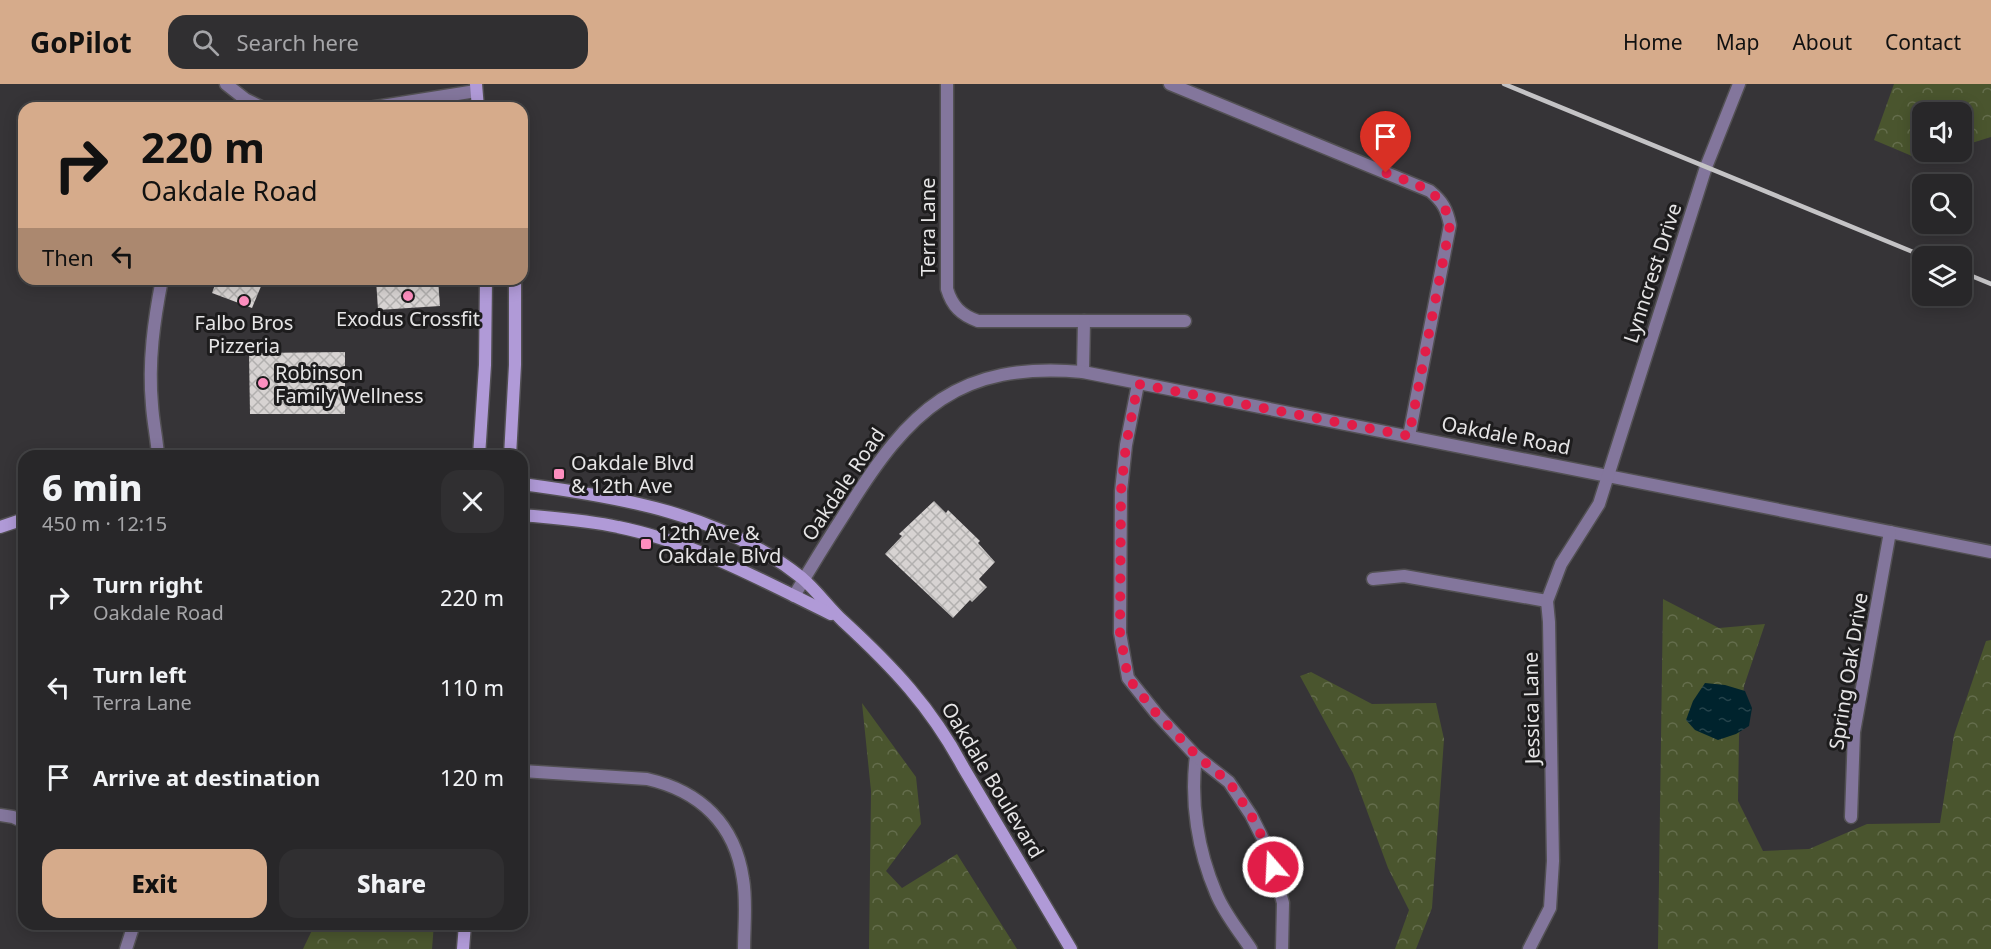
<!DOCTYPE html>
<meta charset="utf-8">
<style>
:root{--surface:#282729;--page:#302f31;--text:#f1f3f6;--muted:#a5a5a8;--line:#444446;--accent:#d6ab8b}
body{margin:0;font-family:"Noto Sans",sans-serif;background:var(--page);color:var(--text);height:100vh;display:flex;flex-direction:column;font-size:22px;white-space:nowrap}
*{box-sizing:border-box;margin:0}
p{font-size:20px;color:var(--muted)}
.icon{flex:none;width:33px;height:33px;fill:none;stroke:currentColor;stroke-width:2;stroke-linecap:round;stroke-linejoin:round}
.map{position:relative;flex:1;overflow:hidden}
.side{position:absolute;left:18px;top:366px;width:510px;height:480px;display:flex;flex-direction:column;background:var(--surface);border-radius:18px;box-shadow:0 3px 15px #0003,0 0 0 2px var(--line)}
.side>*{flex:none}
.top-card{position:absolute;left:18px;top:18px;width:510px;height:183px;border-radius:18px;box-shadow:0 3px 15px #0003,0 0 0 2px var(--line);background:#d6ab8b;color:#111;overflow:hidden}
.controls{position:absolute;left:1912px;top:18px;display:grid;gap:12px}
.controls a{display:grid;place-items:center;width:60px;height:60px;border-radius:12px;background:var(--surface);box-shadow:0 3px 15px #0003,0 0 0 2px var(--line);font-size:30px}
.pin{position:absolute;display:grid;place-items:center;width:51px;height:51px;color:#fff;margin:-62px -26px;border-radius:50% 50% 50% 0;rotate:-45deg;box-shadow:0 0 6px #0007}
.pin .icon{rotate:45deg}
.me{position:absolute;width:66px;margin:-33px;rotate:341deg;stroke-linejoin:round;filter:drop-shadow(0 0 4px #0008)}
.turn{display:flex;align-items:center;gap:21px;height:126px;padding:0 24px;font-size:27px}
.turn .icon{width:78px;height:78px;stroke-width:2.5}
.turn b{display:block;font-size:42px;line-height:51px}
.then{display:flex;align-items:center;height:57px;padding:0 24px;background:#0003;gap:12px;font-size:22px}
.round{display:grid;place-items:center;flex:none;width:63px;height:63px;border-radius:18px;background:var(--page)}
.overview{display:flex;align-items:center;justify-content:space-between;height:102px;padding:0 24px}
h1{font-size:36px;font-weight:800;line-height:45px}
.cta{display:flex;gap:12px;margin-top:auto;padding:12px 24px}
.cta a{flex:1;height:69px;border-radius:18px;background:var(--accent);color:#111;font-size:24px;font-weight:800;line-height:69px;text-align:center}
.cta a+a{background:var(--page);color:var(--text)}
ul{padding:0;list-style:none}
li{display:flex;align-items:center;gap:18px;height:90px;padding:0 24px}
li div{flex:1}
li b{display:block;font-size:22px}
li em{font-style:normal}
header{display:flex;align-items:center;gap:36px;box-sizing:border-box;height:84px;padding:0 30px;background:var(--accent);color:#111}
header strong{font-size:28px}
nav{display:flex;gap:33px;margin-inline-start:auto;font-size:21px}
.search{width:420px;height:54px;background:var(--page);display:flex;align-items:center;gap:15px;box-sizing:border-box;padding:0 21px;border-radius:18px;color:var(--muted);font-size:22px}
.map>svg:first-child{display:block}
</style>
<header>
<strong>GoPilot</strong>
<div class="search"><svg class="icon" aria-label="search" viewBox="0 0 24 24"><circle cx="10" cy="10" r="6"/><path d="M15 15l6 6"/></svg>Search here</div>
<nav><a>Home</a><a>Map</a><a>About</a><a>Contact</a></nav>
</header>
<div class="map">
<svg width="1991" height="865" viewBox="0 0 1991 865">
<defs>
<pattern id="forest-crowns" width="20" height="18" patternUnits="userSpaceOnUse" patternTransform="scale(1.5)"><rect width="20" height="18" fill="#4a552e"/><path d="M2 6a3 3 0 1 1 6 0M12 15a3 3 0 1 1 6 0" fill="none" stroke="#646d4c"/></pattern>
<pattern id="water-ripples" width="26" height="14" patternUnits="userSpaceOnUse" patternTransform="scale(1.5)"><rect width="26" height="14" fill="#00232d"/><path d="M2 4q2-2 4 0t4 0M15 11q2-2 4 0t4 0" fill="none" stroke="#25434b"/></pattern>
<pattern id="building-cross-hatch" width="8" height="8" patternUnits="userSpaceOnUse" patternTransform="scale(1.5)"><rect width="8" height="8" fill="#d7d3d2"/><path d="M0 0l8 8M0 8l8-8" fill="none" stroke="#b2b0af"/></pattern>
</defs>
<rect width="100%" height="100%" fill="#363437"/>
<g fill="url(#forest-crowns)">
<path d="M1894 0H1991V53L1962 62V28H1923V68H1944L1919 75 1874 56Z"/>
<path d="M1663 515 1719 544 1765 540 1744 602 1739 652 1738 717 1763 767 1809 765 1867 740 1940 739 1954 651 1986 557 1991 556V865H1658Z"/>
<path d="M1311 588 1372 620 1436 619 1444 655 1432 824 1416 865H1395L1409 826 1388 784 1353 689 1300 592Z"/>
<path d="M862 619 916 693 921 740 886 787 902 804 957 770 1017 865H869L871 707Z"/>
<path d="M315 840H434L432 865H303Z"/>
</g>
<path fill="url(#water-ripples)" d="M1705 599 1725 601 1745 607 1752 624 1749 642 1736 650 1718 656 1695 646 1686 636 1693 617Z"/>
<g fill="url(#building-cross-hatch)">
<path d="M217 195H264L252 224 212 209Z"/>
<path d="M376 195H438L440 222 378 226Z"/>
<path d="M345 268V330H250L249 269Z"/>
<path d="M934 417 946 429 948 426 980 457 978 459 995 478 979 495 987 503 972 518 970 516 953 534 885 470 902 452 899 450Z"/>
</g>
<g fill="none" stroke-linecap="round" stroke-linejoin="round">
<g stroke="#525053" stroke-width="15">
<g id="street">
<path d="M226 0 245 15 263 24"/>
<path d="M947 0V205C952 222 961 231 978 237H1185"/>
<path d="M1170 0 1430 107C1442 117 1447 125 1450 141L1409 352"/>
<path d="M369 24 476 7"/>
<path d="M1083 288 1084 237"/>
<path d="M1138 300 1126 361 1121 407 1120 549 1128 594 1156 629 1196 672C1190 718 1198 767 1216 809 1224 829 1239 847 1251 865"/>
<path d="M158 372C157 355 153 338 152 321 148 278 154 236 162 195"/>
<path d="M1373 495 1404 492 1547 517"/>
<path d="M794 512C811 483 829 454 847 426 909 326 958 277 1083 288L1991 468"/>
<path d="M1196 672 1229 698 1251 731 1268 765 1283 819 1282 865"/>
<path d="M522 687 647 695C700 707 735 740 743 795 747 818 744 842 744 865"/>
<path d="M0 731 13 733 24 738"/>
<path d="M1851 733 1854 648 1890 448"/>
<path d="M126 865 134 840"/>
<path d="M1529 865 1550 824 1553 777 1549 538 1547 517 1561 480 1599 420 1706 83 1739 0"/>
</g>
</g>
<g stroke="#525053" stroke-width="15">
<g id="secondary">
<path d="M476 0 478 24"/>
<path d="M479 372 485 281 486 195"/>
<path d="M510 372 515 281V195"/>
<path d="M522 400C621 413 722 430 802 494 817 507 829 524 843 537 893 583 931 623 963 683L1071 865"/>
<path d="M522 431C554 434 587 436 618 443 693 458 763 497 831 530"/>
<path d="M0 443 24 435"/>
<path d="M463 865 465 840"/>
</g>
</g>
<use href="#street" stroke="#83769c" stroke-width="12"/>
<use href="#secondary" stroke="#b09ad7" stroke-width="12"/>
<g stroke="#c4c3c5" stroke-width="4.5">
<path d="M1504 0 1923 172"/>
<path d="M1962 188 1991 200"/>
</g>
</g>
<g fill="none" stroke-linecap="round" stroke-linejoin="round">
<path stroke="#e11d48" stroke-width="10" stroke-dasharray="0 18" d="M1273 783 1268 765 1251 731 1229 698 1197 672 1156 629 1128 594 1120 549 1121 407 1126 361 1138 300 1409 352 1450 141C1444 105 1416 101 1386 89"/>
</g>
<g fill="#fd8ebf" stroke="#1d1c1d" stroke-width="2">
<circle cx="408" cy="212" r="6"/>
<circle cx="244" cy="217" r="6"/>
<circle cx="263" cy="299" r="6"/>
<rect x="553" y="384" width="12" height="12" rx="3"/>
<rect x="640" y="454" width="12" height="12" rx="3"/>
</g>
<g text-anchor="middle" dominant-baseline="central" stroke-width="6" stroke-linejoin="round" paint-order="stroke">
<g font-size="20" fill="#e6e5e6" stroke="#1d1c1d">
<text transform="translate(927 143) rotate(-90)">Terra Lane</text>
<text transform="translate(1652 189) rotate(-72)">Lynncrest Drive</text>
<text transform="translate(1506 351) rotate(11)">Oakdale Road</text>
<text transform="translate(843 400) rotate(-56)">Oakdale Road</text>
<text transform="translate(1848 587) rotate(-81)">Spring Oak Drive</text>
<text transform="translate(1531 624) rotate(-91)">Jessica Lane</text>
<text transform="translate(993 696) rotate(59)">Oakdale Boulevard</text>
</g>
<g font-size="20" fill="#e6e5e6" stroke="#1d1c1d" text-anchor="start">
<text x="408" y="234" text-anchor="middle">Exodus Crossfit</text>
<text x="244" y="238" text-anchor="middle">Falbo Bros<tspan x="244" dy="23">Pizzeria</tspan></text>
<text x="275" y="288">Robinson<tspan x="275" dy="23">Family Wellness</tspan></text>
<text x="571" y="378">Oakdale Blvd<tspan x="571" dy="23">&amp; 12th Ave</tspan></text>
<text x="658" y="448">12th Ave &amp;<tspan x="658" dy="23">Oakdale Blvd</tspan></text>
</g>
</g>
</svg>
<div class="controls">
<a><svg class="icon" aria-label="sound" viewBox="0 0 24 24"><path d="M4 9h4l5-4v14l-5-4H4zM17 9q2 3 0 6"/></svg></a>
<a><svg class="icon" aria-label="search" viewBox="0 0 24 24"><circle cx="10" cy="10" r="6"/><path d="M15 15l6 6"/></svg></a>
<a><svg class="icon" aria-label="layers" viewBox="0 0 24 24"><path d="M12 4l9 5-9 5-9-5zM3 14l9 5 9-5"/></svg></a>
</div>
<div class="pin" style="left:1386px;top:89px;background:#d93025"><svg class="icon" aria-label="arrive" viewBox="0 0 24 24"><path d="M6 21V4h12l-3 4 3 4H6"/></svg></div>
<svg class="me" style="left:1273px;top:783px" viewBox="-20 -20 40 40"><circle r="17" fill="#e11d48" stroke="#fff" stroke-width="3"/><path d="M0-11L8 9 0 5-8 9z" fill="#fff"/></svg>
<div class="top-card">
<div class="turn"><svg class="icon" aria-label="right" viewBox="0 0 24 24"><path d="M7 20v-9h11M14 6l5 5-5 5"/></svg><div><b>220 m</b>Oakdale Road</div></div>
<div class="then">Then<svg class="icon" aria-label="left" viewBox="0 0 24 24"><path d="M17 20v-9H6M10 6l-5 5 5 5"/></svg></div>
</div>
<section class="side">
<div class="overview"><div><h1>6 min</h1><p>450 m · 12:15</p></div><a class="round"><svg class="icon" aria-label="close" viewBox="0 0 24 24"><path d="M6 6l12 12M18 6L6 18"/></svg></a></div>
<ul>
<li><svg class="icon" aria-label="right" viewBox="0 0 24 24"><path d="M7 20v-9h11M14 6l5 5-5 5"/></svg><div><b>Turn right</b><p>Oakdale Road</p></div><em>220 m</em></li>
<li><svg class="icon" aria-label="left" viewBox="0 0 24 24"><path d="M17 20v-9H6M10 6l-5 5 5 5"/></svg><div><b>Turn left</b><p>Terra Lane</p></div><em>110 m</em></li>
<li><svg class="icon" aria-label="arrive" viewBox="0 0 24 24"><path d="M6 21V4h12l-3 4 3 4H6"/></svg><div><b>Arrive at destination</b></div><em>120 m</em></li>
</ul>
<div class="cta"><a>Exit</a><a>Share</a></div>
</section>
</div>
